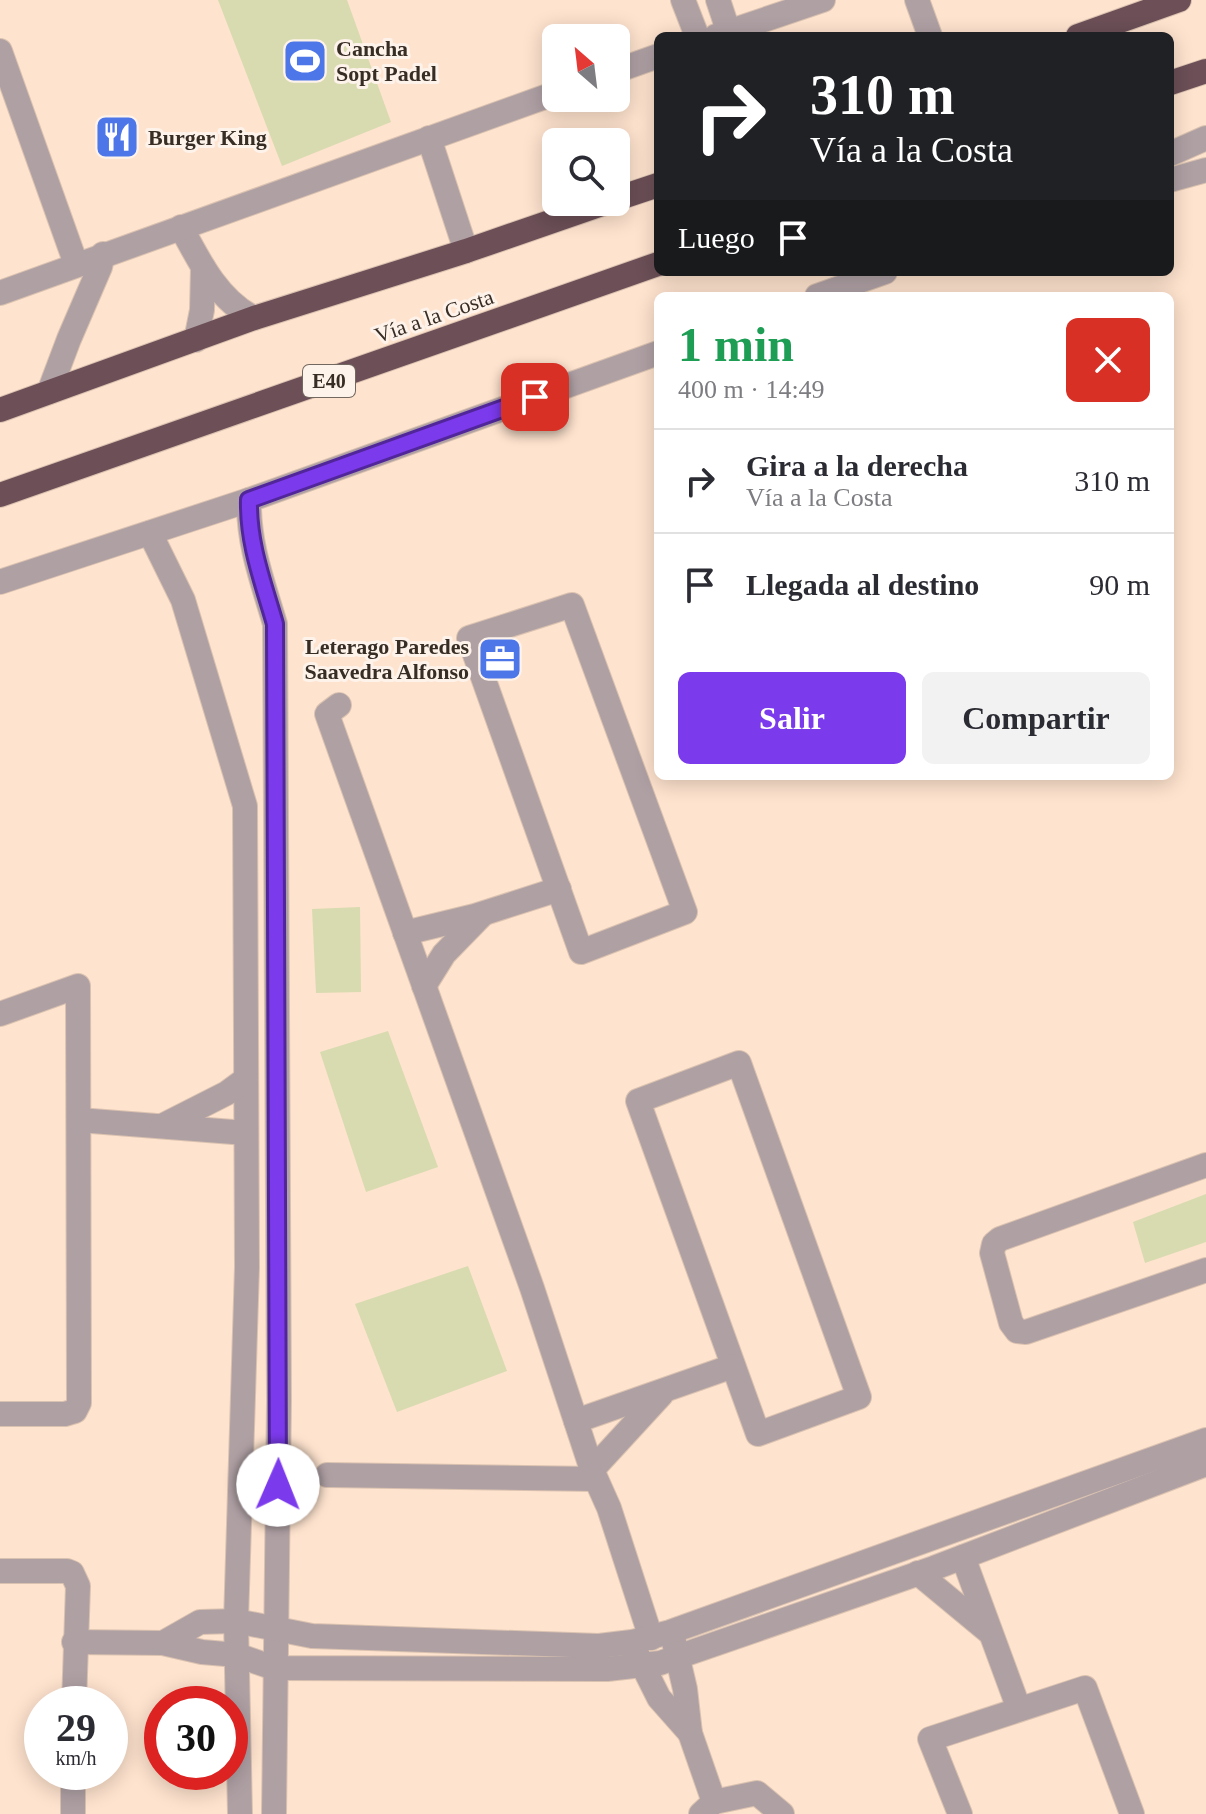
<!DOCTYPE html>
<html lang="es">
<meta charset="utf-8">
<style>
:root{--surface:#fff;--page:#f2f2f3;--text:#2b2b33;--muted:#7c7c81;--line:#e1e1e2;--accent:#7c3aed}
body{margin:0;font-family:Georgia,serif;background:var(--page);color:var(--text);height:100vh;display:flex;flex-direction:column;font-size:30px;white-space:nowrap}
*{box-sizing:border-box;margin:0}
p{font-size:26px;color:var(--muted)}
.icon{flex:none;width:44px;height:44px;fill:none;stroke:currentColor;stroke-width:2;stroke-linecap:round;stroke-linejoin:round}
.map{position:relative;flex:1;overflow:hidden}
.sheet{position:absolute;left:654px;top:292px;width:520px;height:488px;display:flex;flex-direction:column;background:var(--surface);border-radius:12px;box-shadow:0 4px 20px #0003}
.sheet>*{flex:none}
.hud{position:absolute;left:654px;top:32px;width:520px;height:244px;border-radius:12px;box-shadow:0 4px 20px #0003;background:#202124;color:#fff;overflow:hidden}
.needle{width:52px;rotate:332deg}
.controls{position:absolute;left:542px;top:24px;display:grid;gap:16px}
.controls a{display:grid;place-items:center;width:88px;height:88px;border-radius:12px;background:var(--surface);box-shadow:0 4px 20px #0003;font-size:40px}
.speed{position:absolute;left:24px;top:1686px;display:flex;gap:16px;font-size:40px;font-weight:700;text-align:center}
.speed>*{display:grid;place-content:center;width:104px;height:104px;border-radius:50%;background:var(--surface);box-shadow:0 4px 20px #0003;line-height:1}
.speed small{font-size:20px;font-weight:400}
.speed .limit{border:12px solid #d22;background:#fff;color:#111}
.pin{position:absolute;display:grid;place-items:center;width:68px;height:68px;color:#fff;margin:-34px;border-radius:16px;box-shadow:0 4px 12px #0006}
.me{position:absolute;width:88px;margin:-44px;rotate:1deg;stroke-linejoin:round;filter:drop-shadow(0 0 6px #0008)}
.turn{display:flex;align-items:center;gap:28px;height:168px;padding:0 24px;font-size:36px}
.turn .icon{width:104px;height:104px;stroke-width:2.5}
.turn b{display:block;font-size:56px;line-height:68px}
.then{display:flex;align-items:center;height:76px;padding:0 24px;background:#0003;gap:16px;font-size:30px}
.round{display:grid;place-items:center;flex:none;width:84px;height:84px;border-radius:12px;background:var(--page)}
.overview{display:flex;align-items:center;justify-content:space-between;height:136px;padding:0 24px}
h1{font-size:48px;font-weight:700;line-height:60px;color:#1e9e55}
.primary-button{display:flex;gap:16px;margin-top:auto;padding:16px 24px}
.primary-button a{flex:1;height:92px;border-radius:12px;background:var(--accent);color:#fff;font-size:32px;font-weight:700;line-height:92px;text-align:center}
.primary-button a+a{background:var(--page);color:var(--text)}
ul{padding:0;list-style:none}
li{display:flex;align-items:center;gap:24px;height:104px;padding:0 24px;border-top:2px solid var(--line)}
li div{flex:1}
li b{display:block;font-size:30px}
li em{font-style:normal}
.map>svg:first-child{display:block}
</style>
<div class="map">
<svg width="1206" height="1814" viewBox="0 0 1206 1814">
<rect width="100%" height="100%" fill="#fee3ce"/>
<g fill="#d8dbaf">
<path d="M218 0H347L391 122 282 166Z"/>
<path d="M360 907 361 992 316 993 312 909Z"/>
<path d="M388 1031 438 1167 366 1192 320 1052Z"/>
<path d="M1206 1194V1242L1145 1263 1133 1222Z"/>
<path d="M468 1266 507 1371 397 1412 355 1304Z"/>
</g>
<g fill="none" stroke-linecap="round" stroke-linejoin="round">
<g stroke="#dac2b0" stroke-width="26">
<g id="minor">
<path d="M683 0 697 36"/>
<path d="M718 0 730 36"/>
<path d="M917 0 930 36"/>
<path d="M716 36 823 0"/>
<path d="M0 51 76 264"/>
<path d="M616 71 658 56"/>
<path d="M429 138 466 251"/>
<path d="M1170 154 1206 138"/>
<path d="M1170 180 1206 170"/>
<path d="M181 227C199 261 218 300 254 318"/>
<path d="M0 293 556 93"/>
<path d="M817 296 885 272"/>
<path d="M196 340 202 310 203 267"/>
<path d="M49 392 69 339 100 267 103 254"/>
<path d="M249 500C248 544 263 583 275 624L279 1400 274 1814"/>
<path d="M150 533 183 600 245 806 247 1267 236 1621 240 1814"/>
<path d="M0 582 249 500 658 353"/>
<path d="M572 605 685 912 581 952 469 638Z"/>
<path d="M339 705 327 714 532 1288 592 1470 609 1508 651 1638"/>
<path d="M405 933 475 916 559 889"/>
<path d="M424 986 444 954 482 915"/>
<path d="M0 1014 78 986 79 1403 75 1411 65 1414H0"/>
<path d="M739 1063 859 1397 758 1434 638 1101Z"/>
<path d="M79 1120 246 1133"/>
<path d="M162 1126 227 1093 246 1079"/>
<path d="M1206 1165 1000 1239 994 1244 992 1253 1011 1323 1017 1331 1026 1332 1206 1270"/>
<path d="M576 1421 733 1366"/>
<path d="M592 1470 661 1395"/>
<path d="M327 1475 595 1479"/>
<path d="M963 1557 1019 1709"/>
<path d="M0 1571H67L72 1573 78 1586 74 1704"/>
<path d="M918 1573 988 1631"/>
<path d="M74 1642 163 1643 202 1652 237 1655 274 1668 607 1669 660 1663 934 1568 1206 1464"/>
<path d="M674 1642 685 1689 690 1733 714 1802"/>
<path d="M163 1643 200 1622 236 1621 312 1636 599 1646 632 1642 670 1632 1206 1440"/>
<path d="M636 1652 659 1698 690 1733"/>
<path d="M73 1814V1772"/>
<path d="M701 1814 714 1802 757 1793 782 1814"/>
<path d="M960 1814 930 1739 1085 1688 1132 1814"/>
</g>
</g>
<g stroke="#dac2b0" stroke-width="26">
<g id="highway">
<path d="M1078 36 1179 0"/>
<path d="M1170 83 1206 71"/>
<path d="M616 199 658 185"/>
<path d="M0 410 254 318 466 251 608 202"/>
<path d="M0 495 658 264"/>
</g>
</g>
<use href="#minor" stroke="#afa0a4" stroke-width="24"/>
<use href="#highway" stroke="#6c4f57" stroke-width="24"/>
</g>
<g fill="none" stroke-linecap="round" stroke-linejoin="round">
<g stroke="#51269a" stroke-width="20">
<path id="route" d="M278 1485 275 624C263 582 248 544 249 500L535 397"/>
</g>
<use href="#route" stroke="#7c3aed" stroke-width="14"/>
</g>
<defs>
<g id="stadium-square" transform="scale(2.3)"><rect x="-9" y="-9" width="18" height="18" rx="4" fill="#4d76e9" stroke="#fef3eb"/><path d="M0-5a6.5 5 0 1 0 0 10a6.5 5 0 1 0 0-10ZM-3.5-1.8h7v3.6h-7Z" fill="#fff"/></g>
<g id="restaurant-square" transform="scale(2.3)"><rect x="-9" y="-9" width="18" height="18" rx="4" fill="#4d76e9" stroke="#fef3eb"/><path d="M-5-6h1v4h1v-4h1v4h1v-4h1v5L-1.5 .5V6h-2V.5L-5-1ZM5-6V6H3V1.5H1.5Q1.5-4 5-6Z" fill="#fff"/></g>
<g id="office-square" transform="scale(2.3)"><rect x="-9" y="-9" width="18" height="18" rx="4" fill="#4d76e9" stroke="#fef3eb"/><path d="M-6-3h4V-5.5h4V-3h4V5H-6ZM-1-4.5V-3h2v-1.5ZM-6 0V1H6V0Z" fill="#fff"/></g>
</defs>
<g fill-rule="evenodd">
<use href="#stadium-square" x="305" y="61"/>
<use href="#restaurant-square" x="117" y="137"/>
<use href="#office-square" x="500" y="659"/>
</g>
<g text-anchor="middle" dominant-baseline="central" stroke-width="6" stroke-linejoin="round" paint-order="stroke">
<rect fill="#fef3eb" stroke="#736860" stroke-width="2" x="303" y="365" width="52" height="32" rx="6"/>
<g font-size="20" font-weight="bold" fill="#372d25">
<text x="329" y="381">E40</text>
</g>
<g font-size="22" font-weight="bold" fill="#372d25" stroke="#fef3eb" text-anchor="start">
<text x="336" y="48">Cancha<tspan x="336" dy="25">Sopt Padel</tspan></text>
<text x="148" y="137">Burger King</text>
<text x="469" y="646" text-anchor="end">Leterago Paredes<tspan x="469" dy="25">Saavedra Alfonso</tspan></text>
</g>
<g font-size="22" fill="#372d25" stroke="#fef3eb">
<text transform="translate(434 316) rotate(-19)">Vía a la Costa</text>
</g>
</g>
</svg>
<div class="controls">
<a><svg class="needle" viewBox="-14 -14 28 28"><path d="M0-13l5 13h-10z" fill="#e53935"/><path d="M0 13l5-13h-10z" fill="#7c7c81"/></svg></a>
<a><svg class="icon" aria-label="search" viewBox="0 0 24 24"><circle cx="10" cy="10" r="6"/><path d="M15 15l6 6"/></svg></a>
</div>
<div class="speed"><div>29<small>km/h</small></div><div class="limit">30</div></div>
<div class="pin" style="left:535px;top:397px;background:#d93025"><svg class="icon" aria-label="arrive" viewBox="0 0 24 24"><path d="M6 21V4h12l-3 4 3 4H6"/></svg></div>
<svg class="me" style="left:278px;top:1485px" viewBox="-20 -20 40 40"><circle r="19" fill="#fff"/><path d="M0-13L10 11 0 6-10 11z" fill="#7c3aed"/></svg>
<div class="hud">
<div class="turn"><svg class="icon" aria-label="right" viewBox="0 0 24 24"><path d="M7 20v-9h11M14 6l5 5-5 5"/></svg><div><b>310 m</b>Vía a la Costa</div></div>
<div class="then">Luego<svg class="icon" aria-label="arrive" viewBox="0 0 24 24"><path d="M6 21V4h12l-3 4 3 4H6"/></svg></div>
</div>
<section class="sheet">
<div class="overview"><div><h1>1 min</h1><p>400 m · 14:49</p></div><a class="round" style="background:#d93025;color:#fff"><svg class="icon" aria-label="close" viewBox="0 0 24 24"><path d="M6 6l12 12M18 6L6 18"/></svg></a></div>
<ul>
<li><svg class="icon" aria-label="right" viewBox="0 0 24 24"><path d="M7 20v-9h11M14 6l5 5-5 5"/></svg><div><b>Gira a la derecha</b><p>Vía a la Costa</p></div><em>310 m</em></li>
<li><svg class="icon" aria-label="arrive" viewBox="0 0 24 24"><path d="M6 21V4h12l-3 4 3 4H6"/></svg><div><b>Llegada al destino</b></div><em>90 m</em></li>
</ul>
<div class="primary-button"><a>Salir</a><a>Compartir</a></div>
</section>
</div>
